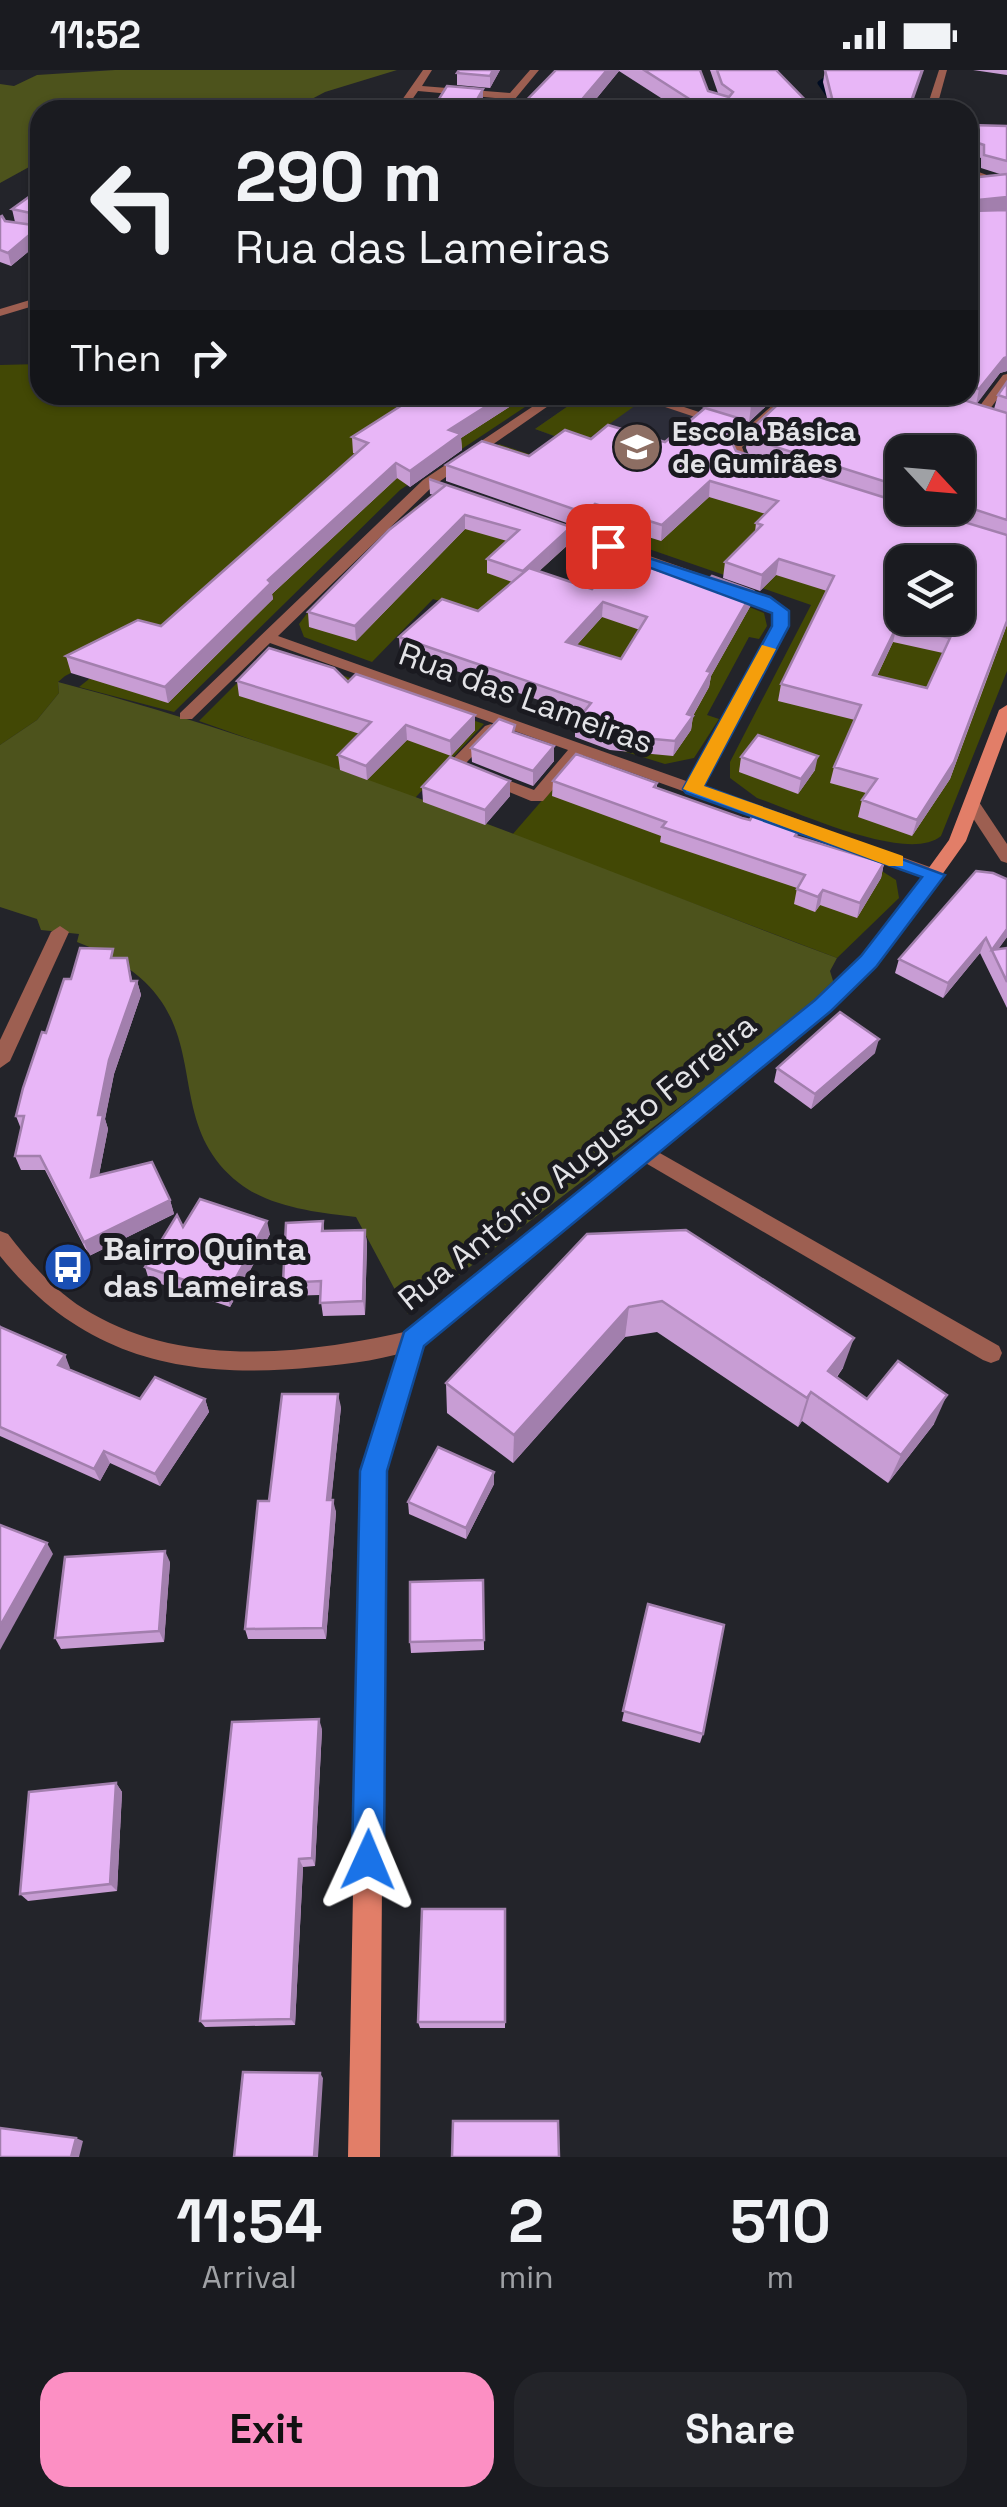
<!DOCTYPE html>
<meta charset="utf-8">
<style>
:root{--surface:#1a1b20;--page:#232429;--text:#f1f3f6;--muted:#9fa1a5;--line:#38393e;--accent:#fc8fc3}
body{margin:0;font-family:"Space Grotesk",sans-serif;background:var(--page);color:var(--text);height:100vh;display:flex;flex-direction:column;font-size:38px;white-space:nowrap}
*{box-sizing:border-box;margin:0}
p{font-size:32px;color:var(--muted)}
.icon{flex:none;width:55px;height:55px;fill:none;stroke:currentColor;stroke-width:2;stroke-linecap:round;stroke-linejoin:round}
.map{position:relative;height:2087px;overflow:hidden}
.panel{display:flex;flex-direction:column;background:var(--surface);flex:1}
.panel>*{flex:none}
.hud{position:absolute;left:30px;top:30px;width:948px;height:305px;border-radius:30px;box-shadow:0 2px 8px #0004,0 0 0 2px var(--line);background:#1a1b20;color:var(--text);overflow:hidden}
.needle{width:65px;rotate:116deg}
.tools{position:absolute;left:885px;top:365px;display:grid;gap:20px}
.tools a{display:grid;place-items:center;width:90px;height:90px;border-radius:20px;background:var(--surface);box-shadow:0 2px 8px #0004,0 0 0 2px var(--line);font-size:50px}
.pin{position:absolute;display:grid;place-items:center;width:85px;height:85px;color:#fff;margin:-42px;border-radius:20px;box-shadow:0 5px 15px #0006}
.me{position:absolute;width:110px;margin:-55px;rotate:1deg;stroke-linejoin:round;filter:drop-shadow(0 0 8px #0008)}
.turn{display:flex;align-items:center;gap:35px;height:210px;padding:0 40px;font-size:45px}
.turn .icon{width:130px;height:130px;stroke-width:2.5}
.turn b{display:block;font-size:70px;line-height:85px}
.then{display:flex;align-items:center;height:95px;padding:0 40px;background:#0003;gap:20px;font-size:38px}
.eta{display:flex;justify-content:space-evenly;align-items:center;height:170px;text-align:center}
.eta b{font-size:60px;font-weight:700;line-height:70px}
.action{display:flex;gap:20px;margin-top:auto;padding:20px 40px}
.action a{flex:1;height:115px;border-radius:30px;background:var(--accent);color:#111;font-size:40px;font-weight:700;line-height:115px;text-align:center}
.action a+a{background:var(--page);color:var(--text)}
.status{display:flex;justify-content:space-between;align-items:center;height:70px;padding:0 50px;background:var(--surface);direction:ltr}
.status svg{height:28px;fill:currentColor}
.map>svg:first-child{display:block}
</style>
<div class="status"><b>11:52</b><svg viewBox="0 0 49 12"><path d="M0 12V9h3v3zM5 12V6h3v6zM10 12V3h3v9zM15 12V0h3v12zM26 1h20v11H26zM47 4h2v5h-2z"/></svg></div>
<div class="map">
<svg width="1007" height="2087" viewBox="0 0 1007 2087">
<rect width="100%" height="100%" fill="#23242a"/>
<path fill="#2c2d39" d="M584 325H626L737 359 663 429 564 370 535 359Z"/>
<g fill="#424805" fill-rule="evenodd">
<path d="M40 294V325H543L400 420 174 642 79 617 142 567 65 606 58 612 59 623 37 650 0 675V295Z"/>
<path d="M584 325H626L643 330 580 375 535 359Z"/>
<path d="M499 374 663 429 709 386 1007 489V601L941 766C908 794 797 742 757 728L730 708V692L811 535 475 419 465 399ZM902 492H958V548H902Z"/>
<path d="M430 431 568 475 528 511 591 534 682 510 764 543 767 556 759 569 749 567 707 645 719 649 694 688 665 694 600 674 627 590 433 529 372 592 304 567 299 554 308 542 415 437Z"/>
<path d="M301 591 484 654 415 728 199 651 246 604Z"/>
<path d="M578 689 866 791 896 810 899 828 837 888 512 765Z"/>
</g>
<g fill="#4d531c">
<path d="M115 0H397L325 22 291 40H40V91L0 113V14L14 16 37 5Z"/>
<path d="M58 612C325 682 579 792 837 888L830 901 834 914 815 934 408 1244 356 1147C319 1143 269 1137 239 1113 148 1041 236 932 77 872L79 864 41 860 37 849 0 837V675L37 650 59 623Z"/>
</g>
<g fill="none" stroke-linecap="round" stroke-linejoin="round">
<path stroke="#000c22" stroke-width="5" d="M839 0 820 13 839 40"/>
<g fill="#9d5f51" fill-rule="evenodd">
<path d="M423 0H432L422 16 510 23 530 0H539L506 40H496L506 29 418 21 405 40H395Z"/>
<path d="M939 0H947L936 40H926Z"/>
<path d="M968 88 979 90 976 101 995 108V112L968 105Z"/>
<path d="M40 227V234L0 246V239Z"/>
<path d="M1007 304V316L984 347H976V341L1003 305Z"/>
<path d="M550 325H564L433 416 278 566 689 712 773 556 774 543 759 534 541 455 553 452 769 528 788 541 787 556 703 716 941 801 944 805 941 809H929L582 685 543 731H531L446 696 485 656 491 654 499 659 465 694 534 720 568 680 270 573 192 649H180V643L423 410Z"/>
<path d="M629 325H648L726 351 716 354Z"/>
<path d="M784 325H797L742 377 746 388 759 397 757 400C740 402 733 390 729 376L730 373Z"/>
<path d="M973 731 979 732 1007 774V793L1001 791 965 736Z"/>
<path d="M60 856 69 862 10 991 0 998V970L51 862Z"/>
<path d="M644 1074 999 1276 1002 1283 999 1290 991 1293 983 1290 637 1088 634 1082 637 1076Z"/>
<path d="M0 1161 8 1164C31 1194 57 1224 91 1243 187 1299 309 1284 413 1260L421 1263 424 1270 421 1277C388 1289 351 1294 316 1297 188 1310 84 1290 0 1186Z"/>
</g>
<path fill="#e27e68" fill-rule="evenodd" d="M1007 635V661L966 771 890 878 830 940 423 1276 385 1401 380 2087H348L361 1401 402 1270 405 1263 816 930 878 868 949 770 999 640Z"/>
</g>
<g fill="#c89dd4" fill-rule="evenodd">
<path d="M459 0H500L490 18 457 15V3Z"/>
<path d="M556 0H700L708 21 718 23 710 0H776L815 40 675 37 619 1 587 40H517Z"/>
<path d="M825 0 910 40H830L823 12Z"/>
<path d="M973 0H1007V5Z"/>
<path d="M968 51 970 55 1007 56V301L1000 303 976 334 994 339 998 325 1007 312V555L950 709 912 766 858 747 862 730 866 723 830 713 834 697 855 650 778 631 781 614 827 521 776 505 760 521 723 508 725 492 755 462 756 453 766 444 709 427 661 471 594 450 584 459 446 411V395L529 386 591 369 665 372 705 338 661 325H778L749 352 738 348 736 364 731 370 736 381 749 385 746 378 748 362 909 328 910 325H968ZM969 84 981 88V98L1003 105 969 108 968 86ZM902 382H958V438H902ZM893 572 943 583 927 618 877 606Z"/>
<path d="M40 119V172L11 196 0 192V147L5 151 15 152 12 139Z"/>
<path d="M418 325H528L461 368 462 380 410 417 397 408 272 524 273 529 168 633 71 603 66 586 161 556 356 384 353 383 352 367Z"/>
<path d="M429 409 571 457V472L539 501 592 519 751 535 711 606 709 617 693 646 691 660 673 686 610 680 575 667V653L581 645 400 581 399 567 478 541 512 512 487 503V489L507 471 465 459 356 571 309 557 308 542 434 425 430 424ZM602 547 640 560 621 589 576 576Z"/>
<path d="M237 611 348 612 475 660 451 686 407 670 367 710 340 700 338 685 360 664 239 626Z"/>
<path d="M514 662 554 676V691L533 716 472 692 471 678Z"/>
<path d="M741 687 815 700 798 724 739 702Z"/>
<path d="M553 711 657 713V718L742 748 798 761 797 767 884 793 881 808 857 848 820 835 815 842 794 834 797 818 660 772 661 766 552 726Z"/>
<path d="M422 717 510 726 485 755 423 732Z"/>
<path d="M1007 809V867L998 879 1007 878V938L980 883 943 928 895 903 899 889Z"/>
<path d="M116 888 133 911H137L141 925 114 1004 105 1049 108 1059 99 1105 170 1130 174 1144 89 1186 45 1100H21L15 1086 21 1059 16 1046 46 963 71 909Z"/>
<path d="M875 983 811 1039 774 1012 777 998Z"/>
<path d="M323 1151 324 1161 365 1160 367 1173 365 1245 323 1246 320 1225 285 1226 283 1213Z"/>
<path d="M183 1157 270 1164 230 1237 149 1210 145 1197Z"/>
<path d="M587 1164 843 1298 837 1307 867 1329 934 1354 888 1413 802 1351 798 1357 657 1262 625 1267 513 1393 447 1343 446 1313Z"/>
<path d="M0 1255 1 1257 65 1285 69 1299 140 1329H205L209 1342 160 1416 110 1393 100 1411 0 1366Z"/>
<path d="M341 1337 331 1430 336 1442 326 1569H248L245 1559 269 1431Z"/>
<path d="M494 1402V1414L466 1469 409 1444 408 1432Z"/>
<path d="M170 1492 164 1572 61 1579 55 1568Z"/>
<path d="M483 1510 484 1580 411 1583 410 1572Z"/>
<path d="M648 1534 703 1664 700 1673 622 1651Z"/>
<path d="M322 1659 315 1796 303 1797 295 1955 205 1957 200 1951Z"/>
<path d="M116 1713 122 1722 117 1821 28 1831 20 1824Z"/>
<path d="M505 1839V1958H420L418 1952Z"/>
</g>
<g fill="#a27fad">
<path d="M493 0H500L490 18V6Z"/>
<path d="M607 0H619V1L587 40H573Z"/>
<path d="M922 0H924L910 40H908Z"/>
<path d="M483 19V31L478 40 475 33Z"/>
<path d="M1007 127V141L968 145V131Z"/>
<path d="M40 156V172L11 196 8 183Z"/>
<path d="M1007 287V301L1000 303 976 335 979 319 1004 288Z"/>
<path d="M504 325H528L461 368 462 380 410 417V401L449 360Z"/>
<path d="M764 325H778L749 352 751 336Z"/>
<path d="M738 348 736 364 725 377 727 362Z"/>
<path d="M396 393 397 408 272 524 273 529 168 633 165 617 268 510Z"/>
<path d="M710 411 709 427 661 471 662 455Z"/>
<path d="M595 434 594 450 584 459 585 443Z"/>
<path d="M465 445V459L356 571 355 556Z"/>
<path d="M571 457V472L523 516V501Z"/>
<path d="M779 489 776 505 760 521 762 505Z"/>
<path d="M753 521 751 535 711 606 709 617 692 647 693 646 691 660 673 686 675 671 707 601Z"/>
<path d="M603 532 602 547 566 587V572Z"/>
<path d="M1007 551 950 709 912 766 917 750Z"/>
<path d="M897 556 893 572 870 621 873 605Z"/>
<path d="M475 645V660L451 686 450 671Z"/>
<path d="M406 655 407 670 367 710 366 696Z"/>
<path d="M554 676V691L533 716V701Z"/>
<path d="M818 686 815 700 798 724 801 709Z"/>
<path d="M510 711V726L485 755V740Z"/>
<path d="M884 793 881 808 857 848 860 833Z"/>
<path d="M823 820 820 835 815 842 818 827Z"/>
<path d="M1007 859V867L994 885 992 880Z"/>
<path d="M986 868 980 883 943 928 948 913Z"/>
<path d="M127 888 134 918 137 911 141 925 114 1004 105 1049 108 1059 96 1120 91 1107 98 1045Z"/>
<path d="M879 969 875 983 811 1039 815 1024Z"/>
<path d="M170 1130 174 1144 89 1186 84 1172Z"/>
<path d="M267 1151 270 1164 230 1237 227 1224Z"/>
<path d="M365 1160 367 1173 365 1245 363 1231Z"/>
<path d="M629 1237 625 1267 513 1393 514 1365Z"/>
<path d="M854 1268 843 1298 818 1330 828 1301Z"/>
<path d="M65 1285 70 1298 64 1307 58 1295Z"/>
<path d="M811 1322 802 1351 798 1357 807 1328Z"/>
<path d="M338 1324 341 1337 330 1442 327 1430Z"/>
<path d="M947 1325 934 1354 888 1413 901 1385Z"/>
<path d="M205 1329 209 1342 160 1416 155 1404Z"/>
<path d="M104 1381 110 1393 100 1411 94 1399Z"/>
<path d="M494 1402V1414L466 1469V1458Z"/>
<path d="M333 1430 336 1442 326 1569 323 1558Z"/>
<path d="M47 1473 53 1484 0 1580V1556Z"/>
<path d="M165 1481 170 1492 164 1572 159 1561Z"/>
<path d="M319 1649 322 1659 315 1796 312 1788Z"/>
<path d="M116 1713 122 1722 117 1821 110 1814Z"/>
<path d="M299 1789 303 1797 295 1955 291 1949Z"/>
<path d="M320 2003 323 2008 318 2087H314Z"/>
<path d="M76 2068 83 2071 79 2087H71Z"/>
</g>
<g fill="#e8b6f7" stroke="#a27fad" stroke-width="2.5" fill-rule="evenodd">
<path d="M459 0H493L490 6 457 3Z"/>
<path d="M556 0H607L573 40H517Z"/>
<path d="M644 0H700L708 21 729 27 733 22 722 14 717 0H776L815 40H670L691 30Z"/>
<path d="M825 0H922L908 40H835Z"/>
<path d="M447 16 483 19 475 33 493 34 490 40H432Z"/>
<path d="M968 51 970 55 1007 56V91L984 85V75L972 71 968 74Z"/>
<path d="M968 83 969 108 1007 104V127L968 131Z"/>
<path d="M40 119V145L12 139Z"/>
<path d="M968 131 971 141 1007 140V287L1004 288 979 319 968 316Z"/>
<path d="M2 146 5 151 40 156V146V156L8 183 0 180V147Z"/>
<path d="M1007 312V328L998 325Z"/>
<path d="M418 325H504L449 360 461 364 410 401 396 393 268 510 271 513 165 617 66 586 138 550 161 556 368 373 352 367Z"/>
<path d="M713 325H764L751 336Z"/>
<path d="M788 325H900L930 334 922 325H947L1007 343V450L958 434V382H902V417L751 369 748 362Z"/>
<path d="M705 338 738 348 727 362 736 381 902 433V438H918L1007 465V551L954 692 917 750 862 730 877 709 834 697 861 635 781 614 834 506 779 489 762 505 725 492 762 455 756 453 778 431 710 411 662 455 595 434 585 443 446 395 482 371 529 386 565 360 591 369 608 355 665 372ZM902 492H958V548H902ZM897 556 950 568 927 618 873 605Z"/>
<path d="M429 409 571 457 523 501 487 489 519 460 465 445 355 556 308 542 389 460 446 415Z"/>
<path d="M623 489 703 515 712 506 753 521 707 601 711 602 687 644 693 646 675 671 611 665 575 653 591 633 399 567 442 529 478 541 529 498 592 519ZM603 532 647 547 621 589 566 572Z"/>
<path d="M269 578 334 598 348 612 356 604 475 645 450 671 406 655 366 696 338 685 371 652 237 611Z"/>
<path d="M499 649 515 655 513 662 554 676 533 701 471 678Z"/>
<path d="M758 665 818 686 801 709 741 687Z"/>
<path d="M576 684 657 713 654 717 742 748 750 750 753 745 798 761 795 766 884 793 860 833 823 820 818 827 797 819 805 805 662 757 666 752 553 711Z"/>
<path d="M450 687 510 711 485 740 422 717Z"/>
<path d="M976 801 993 803 1007 809V859L992 880 1007 878V912L986 868 948 913 899 889Z"/>
<path d="M80 878 113 879 111 888H127L131 911H137L109 990 98 1045H103L91 1107 152 1092 170 1130 84 1172 40 1086H15L24 1046H16L23 1018 42 962 46 963 64 909H71Z"/>
<path d="M840 942 879 969 815 1024 777 998Z"/>
<path d="M200 1129 267 1151 227 1224 145 1197 177 1145 183 1157Z"/>
<path d="M323 1151 322 1161 365 1160 363 1231 320 1233 321 1211 283 1213 286 1153Z"/>
<path d="M686 1160 854 1268 828 1301 867 1329 898 1291 947 1325 901 1385 811 1322 807 1328 662 1231 629 1237 514 1365 446 1313 587 1164Z"/>
<path d="M0 1257 65 1285 58 1295 140 1329 155 1307 205 1329 155 1404 104 1381 94 1399 0 1357Z"/>
<path d="M282 1324H338L327 1430H333L323 1558 245 1559 258 1431H269Z"/>
<path d="M438 1377 494 1402 466 1458 408 1432Z"/>
<path d="M0 1455 47 1473 0 1556Z"/>
<path d="M165 1481 159 1561 55 1568 65 1487Z"/>
<path d="M483 1510 484 1570 410 1572V1512Z"/>
<path d="M648 1534 724 1555 703 1664 623 1641Z"/>
<path d="M319 1649 312 1788 299 1789 291 1949 200 1951 232 1652Z"/>
<path d="M116 1713 110 1814 20 1824 29 1722Z"/>
<path d="M422 1839H505V1952H418Z"/>
<path d="M243 2002 320 2003 314 2087H234Z"/>
<path d="M453 2051H558L559 2087H452Z"/>
<path d="M0 2058 76 2068 71 2087H0Z"/>
</g>
<path fill="#1a73e8" stroke="#114b97" stroke-width="2.5" d="M602 473 770 527 789 541V556L704 716 945 805 876 897 831 941 424 1276 387 1401 384 1790 379 1801 368 1806 357 1801 352 1790 360 1401 404 1262 815 930 861 886 922 807 686 723 683 719 772 556V543L602 480Z"/>
<path fill="#f59e0b" d="M762 575 776 579 704 716 903 786V796H889L683 719Z"/>
<defs>
<g id="school-disc" transform="scale(2.5)"><circle r="9.5" fill="#8d6e63" stroke="#1a1a20"/><path d="M0-5L7-2L0 1L-7-2ZM-4 1L0 2.5L4 1V4Q0 6-4 4Z" fill="#fff"/></g>
<g id="bus-disc" transform="scale(2.5)"><circle r="9.5" fill="#1a4fb4" stroke="#1a1a20"/><path d="M-5-6H5V4H4V6H2V4H-2V6H-4V4H-5ZM-3.5-4V0h7V-4ZM-3.5 1.2v1.5H-2V1.2ZM2 1.2v1.5H3.5V1.2Z" fill="#fff"/></g>
</defs>
<g fill-rule="evenodd">
<use href="#school-disc" x="637" y="377"/>
<use href="#bus-disc" x="68" y="1197"/>
</g>
<g text-anchor="middle" dominant-baseline="central" stroke-width="10" stroke-linejoin="round" paint-order="stroke">
<g font-size="28" font-weight="bold" fill="#e3e3e7" stroke="#1a1a20" text-anchor="start">
<text x="672" y="361">Escola Básica<tspan x="672" dy="32">de Gumirães</tspan></text>
</g>
<g font-size="32" fill="#e3e3e7" stroke="#1a1a20">
<text transform="translate(526 628) rotate(20)">Rua das Lameiras</text>
<text transform="translate(577 1092) rotate(-39)">Rua António Augusto Ferreira</text>
</g>
<g font-size="32" font-weight="bold" fill="#e3e3e7" stroke="#1a1a20" text-anchor="start">
<text x="103" y="1179">Bairro Quinta<tspan x="103" dy="37">das Lameiras</tspan></text>
</g>
</g>
</svg>
<div class="tools">
<a><svg class="needle" viewBox="-14 -14 28 28"><path d="M0-13l5 13h-10z" fill="#e53935"/><path d="M0 13l5-13h-10z" fill="#9fa1a5"/></svg></a>
<a><svg class="icon" aria-label="layers" viewBox="0 0 24 24"><path d="M12 4l9 5-9 5-9-5zM3 14l9 5 9-5"/></svg></a>
</div>
<div class="pin" style="left:608px;top:476px;background:#d93025"><svg class="icon" aria-label="arrive" viewBox="0 0 24 24"><path d="M6 21V4h12l-3 4 3 4H6"/></svg></div>
<svg class="me" style="left:368px;top:1790px" viewBox="-20 -20 40 40"><path d="M0-17L14 15 0 8-14 15z" fill="#1a73e8" stroke="#fff" stroke-width="4"/></svg>
<div class="hud">
<div class="turn"><svg class="icon" aria-label="left" viewBox="0 0 24 24"><path d="M17 20v-9H6M10 6l-5 5 5 5"/></svg><div><b>290 m</b>Rua das Lameiras</div></div>
<div class="then">Then<svg class="icon" aria-label="right" viewBox="0 0 24 24"><path d="M7 20v-9h11M14 6l5 5-5 5"/></svg></div>
</div>
</div>
<section class="panel">
<div class="eta">
<div><b>11:54</b><p>Arrival</p></div>
<div><b>2</b><p>min</p></div>
<div><b>510</b><p>m</p></div>
</div>
<div class="action"><a>Exit</a><a>Share</a></div>
</section>
